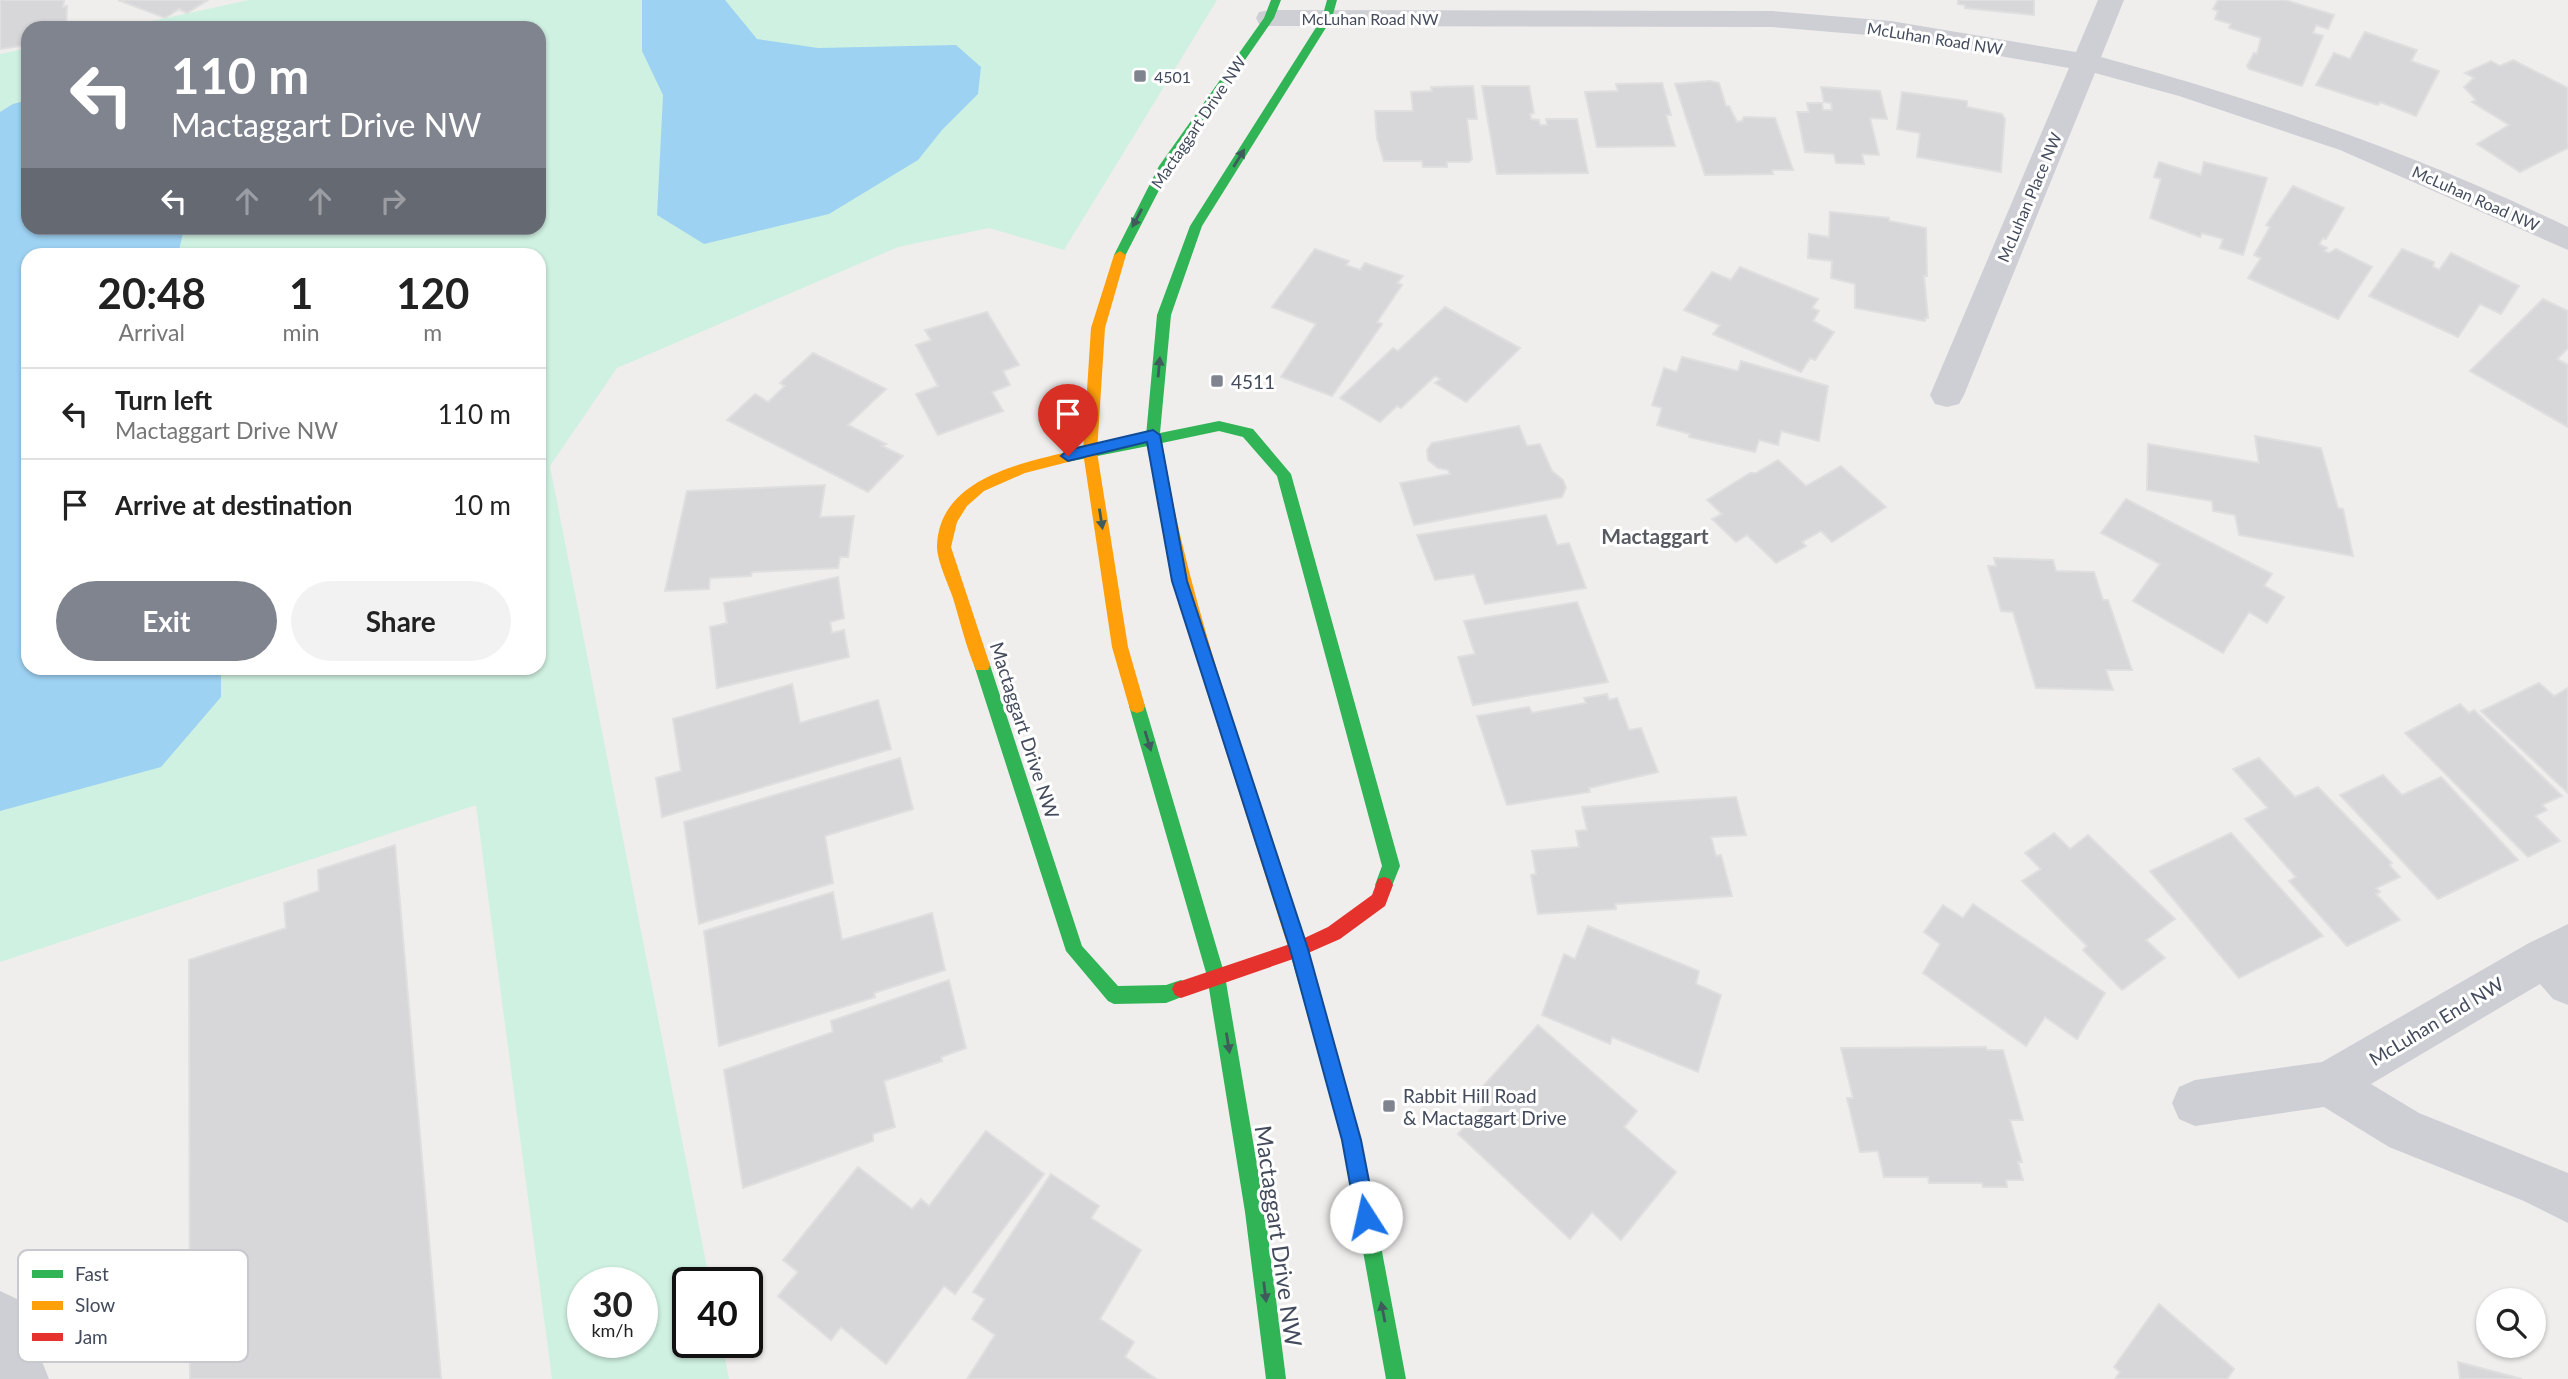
<!DOCTYPE html>
<style>
:root{--surface:#fff;--page:#f2f2f2;--text:#222;--muted:#767676;--line:#e0e0e0;--accent:#7f848f}
body{margin:0;font-family:Lato,sans-serif;background:var(--page);color:var(--text);height:100vh;display:flex;flex-direction:column;font-size:26px;white-space:nowrap}
*{box-sizing:border-box;margin:0}
p{font-size:23px;color:var(--muted)}
.icon{flex:none;width:38px;height:38px;fill:none;stroke:currentColor;stroke-width:2;stroke-linecap:round;stroke-linejoin:round}
.map{position:relative;flex:1;overflow:hidden}
.side{position:absolute;left:21px;top:248px;width:525px;height:427px;display:flex;flex-direction:column;background:var(--surface);border-radius:21px;box-shadow:0 2px 5px #0004}
.side>*{flex:none}
.hud{position:absolute;left:21px;top:21px;width:525px;height:214px;border-radius:21px;box-shadow:0 2px 5px #0004;background:#7f848f;color:#fff;overflow:hidden}
.tools{position:absolute;left:2476px;top:1288px;display:grid;gap:14px}
.tools a{display:grid;place-items:center;width:70px;height:70px;border-radius:50%;background:var(--surface);box-shadow:0 2px 5px #0004;font-size:35px}
.speed{position:absolute;left:567px;top:1267px;display:flex;gap:14px;font-size:35px;font-weight:700;text-align:center}
.speed>*{display:grid;place-content:center;width:91px;height:91px;border-radius:50%;background:var(--surface);box-shadow:0 2px 5px #0004;line-height:1}
.speed small{font-size:18px;font-weight:400}
.speed .limit{border:4px solid #111;border-radius:10px;background:#fff;color:#111}
.pin{position:absolute;display:grid;place-items:center;width:60px;height:60px;color:#fff;margin:-72px -30px;border-radius:50% 50% 50% 0;rotate:-45deg;box-shadow:0 0 7px #0007}
.pin .icon{rotate:45deg}
.me{position:absolute;width:77px;margin:-38px;rotate:350deg;stroke-linejoin:round;filter:drop-shadow(0 0 5px #0008)}
.turn{display:flex;align-items:center;gap:24px;height:147px;padding:0 35px;font-size:32px}
.turn .icon{width:91px;height:91px;stroke-width:2.5}
.turn b{display:block;font-size:49px;line-height:60px}
.lanes{display:flex;align-items:center;height:66px;padding:0 35px;background:#0003;justify-content:center;gap:35px;direction:ltr}
.lanes .off{opacity:.35}
.eta{display:flex;justify-content:space-evenly;align-items:center;height:119px;text-align:center}
.eta b{font-size:42px;font-weight:700;line-height:49px}
.cta{display:flex;gap:14px;margin-top:auto;padding:14px 35px}
.cta a{flex:1;height:80px;border-radius:42px;background:var(--accent);color:#fff;font-size:28px;font-weight:700;line-height:80px;text-align:center}
.cta a+a{background:var(--page);color:var(--text)}
ul{padding:0;list-style:none}
li{display:flex;align-items:center;gap:21px;height:91px;padding:0 35px;border-top:2px solid var(--line)}
li div{flex:1}
li b{display:block;font-size:26px}
li em{font-style:normal}
.map>svg:first-child{display:block}
</style>
<div class="map">
<svg width="2568" height="1379" viewBox="0 0 2568 1379">
<rect width="100%" height="100%" fill="#efeeed"/>
<path fill="#cff1e1" fill-rule="evenodd" d="M249 0H1217L1064 250 989 228 898 247 617 368 550 466 710 1283H688V1342H722L729 1379H552L476 805 0 962V54L28 48V228H539V28H120ZM28 256H539V668H28ZM583 1283H642V1342H583Z"/>
<g fill="#9ed2f3">
<path d="M642 0H725L757 39 818 48 956 45 981 67 978 94 942 130 918 160 829 214 704 244 657 215 663 95 642 51Z"/>
<path d="M28 100V228H184L178 255 28 256V668L221 669V697L161 767 0 811V112L13 104Z"/>
</g>
<g fill="#d7d7d9" stroke="#dfdfe0" stroke-width="2">
<path d="M0 0H64L63 7 67 6 66 28H28V45L0 49Z"/>
<path d="M118 0H208L187 13 179 9 165 18Z"/>
<path d="M1958 0H2034V15L1965 8V5L1958 4Z"/>
<path d="M2218 0H2285L2334 15 2328 29 2316 25 2313 33 2323 36 2302 86 2249 69 2247 66 2254 53 2257 54 2261 38 2229 28 2231 24 2215 19 2218 11 2213 9Z"/>
<path d="M2365 32 2417 50 2411 61 2439 71 2416 116 2380 102 2378 105 2316 85 2334 53 2350 59Z"/>
<path d="M2513 60 2568 88V148L2520 172 2477 144 2509 125 2472 102 2476 100 2464 87 2474 78 2465 73 2491 61 2500 66Z"/>
<path d="M1710 81 1719 83 1726 106H1729L1737 122 1742 121 1744 117 1775 118 1793 170H1772L1773 174 1705 175 1675 84Z"/>
<path d="M1662 83 1671 115H1666L1675 146 1597 147 1585 92 1618 91 1616 84Z"/>
<path d="M1473 86 1477 119H1467L1472 159 1469 162H1447V167H1423L1422 161H1384L1377 138 1375 111H1413L1411 92 1432 91 1431 87Z"/>
<path d="M1482 86H1529L1534 113 1530 114 1531 119 1539 120 1540 125H1547L1546 119H1577L1588 173 1497 174Z"/>
<path d="M1821 87 1880 91 1887 119 1870 118 1879 155 1862 154 1864 164 1836 163 1834 154 1805 152 1797 112H1809L1807 103H1822L1823 110H1832L1831 103 1824 102Z"/>
<path d="M1902 92 1967 101V107L2002 114 2005 119 2001 172 1917 157 1920 133 1897 129Z"/>
<path d="M2159 162 2201 175 2204 162 2267 178 2243 255 2220 248 2223 239 2202 233 2200 237 2150 218 2161 179 2154 177Z"/>
<path d="M2293 186 2344 208 2326 239 2323 238 2319 244 2327 248 2324 251 2329 253 2336 249 2372 267 2338 319 2248 278 2261 258 2254 255 2270 227 2266 225Z"/>
<path d="M1830 212 1889 218V221L1926 228 1927 276H1924L1928 318H1925V321L1855 308V284L1831 278 1832 261 1808 258 1809 234 1829 237Z"/>
<path d="M1315 249 1349 261 1346 265 1360 270 1365 263 1403 276 1397 283 1402 285 1377 322 1382 324 1332 396 1281 377 1316 324 1272 307Z"/>
<path d="M2402 249 2434 262 2433 267 2439 270 2451 253 2519 286 2501 314 2480 304 2458 337 2369 296Z"/>
<path d="M1740 267 1818 299 1812 308 1819 311 1813 321 1834 332 1815 360 1810 358 1801 372 1713 334 1720 325 1684 310 1712 272 1731 280Z"/>
<path d="M2543 299 2568 311V348L2557 359 2568 365V427L2470 371Z"/>
<path d="M1445 307 1520 348 1466 402 1435 383 1440 379 1435 376 1401 408 1397 406 1380 422 1340 398 1393 348 1398 351Z"/>
<path d="M987 312 1019 365 1003 371 1010 385 992 392 1003 411 938 435 916 394 938 386 916 345 931 340 925 330Z"/>
<path d="M813 353 886 389 848 425 886 444 882 446 903 456 868 492 727 420 755 394 768 402 785 386 780 383Z"/>
<path d="M1682 357 1738 371 1741 361 1828 386 1819 441 1781 431 1778 445 1759 440 1755 452 1689 437 1690 434 1657 425 1662 408 1652 405 1664 368 1677 372Z"/>
<path d="M1519 426 1527 446 1540 444 1552 471 1563 480 1566 488 1562 497 1414 525 1400 483 1450 474 1448 470 1438 468 1428 460 1427 450 1432 443Z"/>
<path d="M2255 436 2321 448 2338 508 2343 509 2353 556 2239 535 2235 515 2213 511 2212 501 2147 490 2148 444 2259 463Z"/>
<path d="M1778 460 1806 486 1841 466 1886 507 1832 542 1821 531 1802 542 1806 546 1776 563 1747 535 1736 542 1712 519 1722 514 1707 500 1750 473H1756Z"/>
<path d="M825 485 820 517 854 516 848 557H840L838 568 752 572 751 576 710 578 709 589 665 591 687 491Z"/>
<path d="M2126 499 2272 574 2264 586 2284 597 2267 623 2249 612 2223 653 2133 601 2160 564 2101 533Z"/>
<path d="M1546 515 1557 545 1569 543 1586 588 1485 604 1474 574 1435 580 1417 535Z"/>
<path d="M1994 558 2053 560 2056 571 2094 572 2103 600H2108L2132 670H2106L2113 690 2036 688 2013 612 2001 611 1988 566H1996Z"/>
<path d="M838 577 844 618 830 622 832 633 844 630 849 657 717 688 710 627 727 623 724 603Z"/>
<path d="M1577 602 1608 682 1473 705 1458 657 1475 654 1464 621Z"/>
<path d="M2539 683 2554 696 2568 688V793L2481 711Z"/>
<path d="M792 684 800 723 878 700 891 749 662 817 656 778 681 771 673 719Z"/>
<path d="M1607 694 1609 700 1617 698 1629 730 1641 728 1658 772 1589 788 1590 792 1507 805 1477 716 1529 707 1532 713 1586 703 1584 698Z"/>
<path d="M2460 704 2469 713 2474 710 2562 796 2542 805 2547 810 2535 816 2560 841 2528 857 2405 733Z"/>
<path d="M900 758 913 809 825 836 833 883 699 924 684 822Z"/>
<path d="M2259 758 2295 797 2318 787 2392 863 2389 865 2400 877 2376 888 2380 892 2376 894 2400 920 2347 946 2289 881 2296 877 2245 819 2268 808 2233 769Z"/>
<path d="M2383 775 2402 795 2441 777 2518 860 2438 899 2340 795Z"/>
<path d="M1736 797 1746 835 1711 837 1716 856 1721 855 1732 896 1615 904 1616 909 1538 914 1531 875 1536 874 1532 851 1579 847 1576 831 1587 830 1582 807Z"/>
<path d="M2054 833 2070 849 2088 835 2175 919 2146 940 2165 958 2122 990 2083 950 2087 946 2022 881 2041 869 2025 853Z"/>
<path d="M2231 833 2323 936 2239 978 2150 871Z"/>
<path d="M395 845 441 1379H190L189 960 286 928 284 903 319 891 318 870Z"/>
<path d="M833 892 842 940 932 913 945 970 874 993 875 997 719 1046 704 931Z"/>
<path d="M1973 904 2105 993 2077 1039 2045 1017 2026 1046 1923 973 1940 944 1924 932 1943 905 1963 918Z"/>
<path d="M1588 926 1699 971 1696 984 1721 995 1698 1072 1612 1037 1610 1044 1542 1015 1564 954 1575 959Z"/>
<path d="M949 980 966 1048 941 1057 942 1061 884 1081 895 1127 873 1134V1141L743 1188 724 1070 833 1032 831 1021Z"/>
<path d="M1538 1025 1637 1111 1624 1127 1676 1172 1621 1240 1592 1212 1570 1239 1458 1134 1487 1102 1477 1093Z"/>
<path d="M1986 1047 1987 1050H2003L2023 1120H2010L2022 1162H2018L2023 1180H2006L2007 1187H1983L1982 1183H1929L1928 1177H1884L1878 1151 1860 1152 1847 1098H1853L1841 1048Z"/>
<path d="M986 1131 1044 1174 955 1294 944 1286 886 1364 841 1327 831 1340 778 1296 798 1272 783 1260 858 1167 912 1209 921 1199 929 1206Z"/>
<path d="M1051 1174 1099 1206 1091 1218 1141 1250 1100 1319 1134 1342 1125 1357 1156 1379H967L995 1335 972 1319 985 1299 973 1292Z"/>
<path d="M2159 1304 2234 1369 2227 1379H2115L2120 1372 2114 1367Z"/>
<path d="M2458 1362 2522 1379H2460Z"/>
</g>
<g fill="none" stroke-linecap="round" stroke-linejoin="round">
<g fill="#cecfd4" fill-rule="evenodd">
<path d="M2098 0H2124L2101 57C2263 101 2417 154 2568 227V250L2340 150 2179 96 2095 73 1964 395 1959 404 1947 407 1935 404 1930 395 2069 68 1891 37 1772 27 1269 26 1259 24 1256 18 1259 12 1269 10 1772 11 1891 21 2076 52Z"/>
<path d="M2568 924V1005L2553 999 2540 984 2371 1084 2419 1113 2568 1173V1223L2524 1201 2389 1147 2324 1107 2195 1126 2179 1119 2172 1103 2179 1087 2195 1080 2322 1062 2529 943Z"/>
<path d="M0 1291 17 1299 49 1379H0Z"/>
</g>
<g fill="#30b455" fill-rule="evenodd">
<path d="M1271 0H1281L1274 18 1171 167 1124 258H1116L1114 255 1159 166 1264 18Z"/>
<path d="M1327 0H1337L1332 18 1202 226 1171 315 1160 433 1219 421 1253 429 1291 474 1400 866 1390 891 1384 893 1378 891 1375 885 1382 866 1277 476 1243 437 1219 431 1162 443 1174 508 1167 514 1160 508 1148 446 1067 462 1060 457 1067 452 1146 436 1157 315 1190 226 1322 18Z"/>
<path d="M982 658 988 660 990 665 1082 946 1118 986 1166 985 1181 980 1187 983 1190 989 1187 995 1166 1003 1114 1004 1108 1001 1066 951 974 665 976 660Z"/>
<path d="M1137 699 1143 701 1145 706 1225 976 1265 1212 1286 1379H1266L1245 1212 1207 976 1129 706 1131 701Z"/>
<path d="M1299 945 1305 947 1308 953 1361 1140 1406 1379H1386L1343 1140 1290 953 1293 947Z"/>
</g>
<g fill="#ff9f0a" fill-rule="evenodd">
<path d="M1120 251 1126 255 1105 328 1097 452 1128 647 1145 706 1143 711 1137 713 1131 711 1129 706 1112 647 1083 452 1091 328 1114 255Z"/>
<path d="M1067 452 1074 457 1072 461 1025 473 984 491 967 506 957 522 951 547 990 665 988 670H976C966 647 960 621 953 598 948 583 937 561 937 546 939 480 1017 464 1067 452Z"/>
<path d="M1167 502 1174 508C1207 660 1263 804 1308 953L1305 959 1299 961 1293 959 1290 953 1202 676 1172 565 1160 508Z"/>
</g>
<path fill="#e5322d" fill-rule="evenodd" d="M1384 877 1390 879 1393 885 1385 906 1340 939 1299 957 1181 998 1175 995 1172 989 1175 983 1296 942 1328 927 1372 895 1378 879Z"/>
</g>
<defs><path id="oneway-solid" d="M-6-.8H1V-3.2L6.5 0L1 3.2V.8H-6Z" transform="scale(1.75)"/></defs>
<g fill="#405b5b">
<use href="#oneway-solid" transform="translate(1239 158) rotate(-58)"/>
<use href="#oneway-solid" transform="translate(1137 218) rotate(118)"/>
<use href="#oneway-solid" transform="translate(1159 367) rotate(-85)"/>
<use href="#oneway-solid" transform="translate(1101 519) rotate(81)"/>
<use href="#oneway-solid" transform="translate(1148 741) rotate(73)"/>
<use href="#oneway-solid" transform="translate(1228 1043) rotate(81)"/>
<use href="#oneway-solid" transform="translate(1265 1292) rotate(83)"/>
<use href="#oneway-solid" transform="translate(1383 1312) rotate(-101)"/>
</g>
<path fill="#1a73e8" stroke="#114b97" stroke-width="2" d="M1153 430 1160 435 1187 581 1308 949 1361 1140 1376 1217 1373 1224 1366 1227 1359 1224 1356 1217 1342 1140 1290 949 1172 581 1147 442 1068 461 1061 456 1068 450Z"/>
<g fill="#7f848f" stroke="#fff" stroke-width="2.5">
<rect x="1133" y="69" width="14" height="14" rx="3.5"/>
<rect x="1210" y="374" width="14" height="14" rx="3.5"/>
<rect x="1382" y="1099" width="14" height="14" rx="3.5"/>
</g>
<g text-anchor="middle" dominant-baseline="central" stroke-width="6" stroke-linejoin="round" paint-order="stroke">
<g font-size="16" fill="#434b5c" stroke="#fff">
<text x="1370" y="18">McLuhan Road NW</text>
<text transform="translate(1935 38) rotate(9)">McLuhan Road NW</text>
<text transform="translate(1198 122) rotate(-56)">Mactaggart Drive NW</text>
<text transform="translate(2029 197) rotate(-67)">McLuhan Place NW</text>
<text transform="translate(2476 198) rotate(24)">McLuhan Road NW</text>
</g>
<g font-size="16" fill="#434b5c" stroke="#fff" text-anchor="start">
<text x="1154" y="76">4501</text>
</g>
<g font-size="19" fill="#434b5c" stroke="#fff" text-anchor="start">
<text x="1231" y="381">4511</text>
<text x="1403" y="1095">Rabbit Hill Road<tspan x="1403" dy="22">&amp; Mactaggart Drive</tspan></text>
</g>
<g font-size="19" fill="#434b5c" stroke="#fff">
<text transform="translate(1025 730) rotate(72)">Mactaggart Drive NW</text>
<text transform="translate(2436 1021) rotate(-31)">McLuhan End NW</text>
</g>
<g font-size="21" font-weight="bold" fill="#585b62" stroke="#fff">
<text x="1655" y="535">Mactaggart</text>
</g>
<g font-size="23" fill="#434b5c" stroke="#fff">
<text transform="translate(1279 1236) rotate(82)">Mactaggart Drive NW</text>
</g>
</g>
<rect x="18" y="1250" width="230" height="112" rx="10" fill="#fff" stroke="#c7c9ce" stroke-width="2"/>
<rect x="32" y="1270" width="31" height="8" fill="#30b455"/>
<rect x="32" y="1301" width="31" height="9" fill="#ff9f0a"/>
<rect x="32" y="1333" width="31" height="8" fill="#e5322d"/>
<g font-size="19" fill="#434b5c">
<text x="75" y="1281">Fast</text>
<text x="75" y="1312">Slow</text>
<text x="75" y="1344">Jam</text>
</g>
</svg>
<div class="tools">
<a><svg class="icon" aria-label="search" viewBox="0 0 24 24"><circle cx="10" cy="10" r="6"/><path d="M15 15l6 6"/></svg></a>
</div>
<div class="speed"><div>30<small>km/h</small></div><div class="limit">40</div></div>
<div class="pin" style="left:1068px;top:456px;background:#d93025"><svg class="icon" aria-label="arrive" viewBox="0 0 24 24"><path d="M6 21V4h12l-3 4 3 4H6"/></svg></div>
<svg class="me" style="left:1366px;top:1217px" viewBox="-20 -20 40 40"><circle r="19" fill="#fff"/><path d="M0-13L10 11 0 6-10 11z" fill="#1a73e8"/></svg>
<div class="hud">
<div class="turn"><svg class="icon" aria-label="left" viewBox="0 0 24 24"><path d="M17 20v-9H6M10 6l-5 5 5 5"/></svg><div><b>110 m</b>Mactaggart Drive NW</div></div>
<div class="lanes"><svg class="icon" aria-label="left" viewBox="0 0 24 24"><path d="M17 20v-9H6M10 6l-5 5 5 5"/></svg><svg class="icon off" aria-label="ahead" viewBox="0 0 24 24"><path d="M12 20V5M6 11l6-6 6 6"/></svg><svg class="icon off" aria-label="ahead" viewBox="0 0 24 24"><path d="M12 20V5M6 11l6-6 6 6"/></svg><svg class="icon off" aria-label="right" viewBox="0 0 24 24"><path d="M7 20v-9h11M14 6l5 5-5 5"/></svg></div>
</div>
<section class="side">
<div class="eta">
<div><b>20:48</b><p>Arrival</p></div>
<div><b>1</b><p>min</p></div>
<div><b>120</b><p>m</p></div>
</div>
<ul>
<li><svg class="icon" aria-label="left" viewBox="0 0 24 24"><path d="M17 20v-9H6M10 6l-5 5 5 5"/></svg><div><b>Turn left</b><p>Mactaggart Drive NW</p></div><em>110 m</em></li>
<li><svg class="icon" aria-label="arrive" viewBox="0 0 24 24"><path d="M6 21V4h12l-3 4 3 4H6"/></svg><div><b>Arrive at destination</b></div><em>10 m</em></li>
</ul>
<div class="cta"><a>Exit</a><a>Share</a></div>
</section>
</div>
